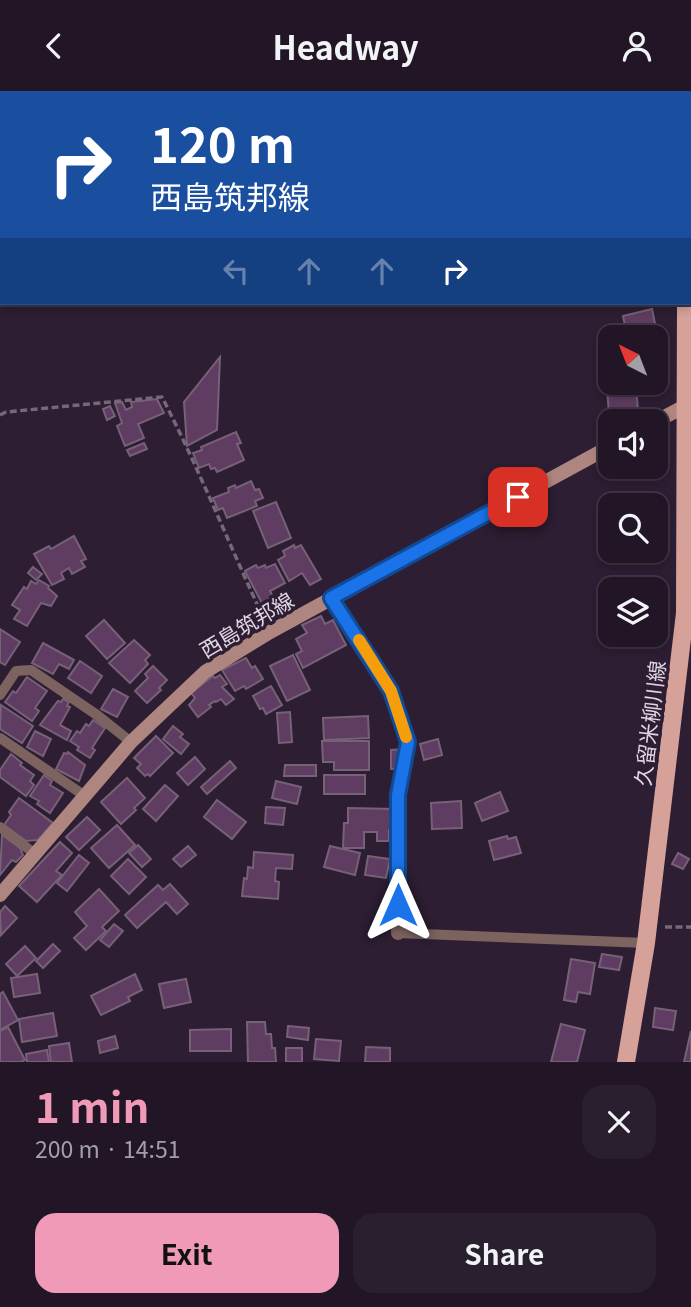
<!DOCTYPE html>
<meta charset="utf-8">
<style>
:root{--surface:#221626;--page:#2a1f2e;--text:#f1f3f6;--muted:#a29fa7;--line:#3f3543;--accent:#f09ab7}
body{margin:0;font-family:Georgia,"Noto Sans JP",serif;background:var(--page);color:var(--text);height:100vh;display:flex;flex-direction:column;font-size:26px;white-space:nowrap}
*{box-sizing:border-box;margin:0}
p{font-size:23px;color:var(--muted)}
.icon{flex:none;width:38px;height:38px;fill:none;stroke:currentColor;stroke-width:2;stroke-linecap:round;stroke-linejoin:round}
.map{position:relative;height:971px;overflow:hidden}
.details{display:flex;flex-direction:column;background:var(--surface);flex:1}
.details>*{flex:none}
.guide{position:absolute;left:0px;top:0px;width:691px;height:214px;box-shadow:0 4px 10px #0003,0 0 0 2px var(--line);background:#1a4fa0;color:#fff;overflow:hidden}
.needle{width:46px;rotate:318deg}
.fabs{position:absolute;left:598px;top:234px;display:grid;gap:14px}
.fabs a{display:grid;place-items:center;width:70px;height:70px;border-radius:14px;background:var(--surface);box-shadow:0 4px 10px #0003,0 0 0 2px var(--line);font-size:35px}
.pin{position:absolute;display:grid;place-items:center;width:60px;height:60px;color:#fff;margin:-30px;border-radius:14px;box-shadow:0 4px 10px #0006}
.me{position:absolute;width:77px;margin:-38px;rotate:0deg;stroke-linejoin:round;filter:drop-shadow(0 0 5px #0008)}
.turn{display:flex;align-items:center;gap:24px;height:147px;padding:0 35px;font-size:32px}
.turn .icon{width:91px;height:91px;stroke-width:2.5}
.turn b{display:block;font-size:49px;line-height:60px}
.lanes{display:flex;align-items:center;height:66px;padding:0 35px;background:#0003;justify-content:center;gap:35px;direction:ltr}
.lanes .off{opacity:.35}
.round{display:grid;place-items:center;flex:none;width:74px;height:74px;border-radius:21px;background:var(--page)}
.summary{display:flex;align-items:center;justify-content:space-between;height:119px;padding:0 35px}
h1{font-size:42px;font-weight:700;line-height:52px;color:var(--accent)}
.cta{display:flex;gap:14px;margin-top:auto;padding:14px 35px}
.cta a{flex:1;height:80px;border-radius:21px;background:var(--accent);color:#111;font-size:28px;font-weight:700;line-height:80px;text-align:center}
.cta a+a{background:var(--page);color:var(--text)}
header{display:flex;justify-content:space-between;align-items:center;height:91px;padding:0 35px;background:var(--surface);font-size:32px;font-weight:700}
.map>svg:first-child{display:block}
</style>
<header><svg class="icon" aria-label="back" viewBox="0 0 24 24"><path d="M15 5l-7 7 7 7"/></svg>Headway<svg class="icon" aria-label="person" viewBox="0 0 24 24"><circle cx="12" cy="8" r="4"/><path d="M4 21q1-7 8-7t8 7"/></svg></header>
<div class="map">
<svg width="691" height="971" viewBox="0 0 691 971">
<rect width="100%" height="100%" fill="#2d1e33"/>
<g fill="#5f3c61" stroke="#766177" stroke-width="2">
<path d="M0 0H42L2 2 0 123Z"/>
<path d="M70 0H146L69 2Z"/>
<path d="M652 218 656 238 627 244 623 225Z"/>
<path d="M220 266 217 339 187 355 184 311Z"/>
<path d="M606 284H611V292H636L638 321 609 323Z"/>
<path d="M157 308 164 322 138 333 144 347 125 355 117 335 122 332 115 312 122 311 126 319 132 316 131 311Z"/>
<path d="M110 315 115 325 107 329 103 318Z"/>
<path d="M236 341 241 352 237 353 244 369 217 381 215 377 211 378 209 373 199 377 193 362 202 359 201 356Z"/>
<path d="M144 352 147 358 130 365 127 359Z"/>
<path d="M251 390 255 399 259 398 263 407 255 410 257 415 227 427 223 417 218 419 213 407 229 401 228 397 235 394 236 397Z"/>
<path d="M276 411 291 447 268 457 253 420Z"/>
<path d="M74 445 86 468 81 470 85 476 72 483 69 477 61 482 64 488 52 494 34 463 49 455 51 458Z"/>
<path d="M294 454 295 457 301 454 321 488 310 494 302 482 289 490 278 469 285 465 283 460Z"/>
<path d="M275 473 285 492 270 500 276 512 265 518 245 480 256 474 258 477 265 474 266 477Z"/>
<path d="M33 476 42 483 36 489 28 482Z"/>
<path d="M39 489 49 495 48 497 57 505 51 515 41 512 27 535 14 528 20 519 12 514 24 496 27 498 31 490 36 493Z"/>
<path d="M321 525 325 533 333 529 346 554 303 577 296 563 302 560 296 548 307 542 302 534Z"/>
<path d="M104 529 125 552 107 568 86 545Z"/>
<path d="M0 538 20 551 5 574 0 571Z"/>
<path d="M134 549 150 564 145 569 148 573 130 592 109 572Z"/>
<path d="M43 552 74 569 69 578 59 573 53 583 32 572Z"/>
<path d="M293 564 310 599 287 610 270 575Z"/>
<path d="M246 567 252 577 255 575 263 588 246 598 244 595 235 600 222 579Z"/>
<path d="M80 570 102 585 91 602 68 587Z"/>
<path d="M153 575 167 589 159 597 161 599 147 612 135 600 148 587 145 583Z"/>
<path d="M220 584 227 593 222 596 234 608 226 614 221 608 216 611 215 610 209 614 211 616 198 626 189 614 195 607 191 602 213 585 215 587Z"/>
<path d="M27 586 47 600 35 617 39 620 32 630 5 611 13 600 16 602Z"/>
<path d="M271 595 282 614 266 623 263 617 260 618 253 605Z"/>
<path d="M113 598 128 606 117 626 101 618Z"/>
<path d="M63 608 69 611 67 615 70 616 60 634 71 640 67 649 40 634 58 610 61 611Z"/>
<path d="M1 614 33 635 22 652 0 638Z"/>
<path d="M290 621 292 651 279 652 277 622Z"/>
<path d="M368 625 369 647 324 649 323 627Z"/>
<path d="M93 629 105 637 92 657 95 659 90 667 77 659 79 656 70 650 77 640 80 642 86 633 89 635Z"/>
<path d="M173 635 183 643 180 646 189 653 181 663 163 648Z"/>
<path d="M35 640 51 648 43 665 27 656Z"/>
<path d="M156 645 173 662 150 685 148 683 145 685 137 677 141 673 134 667Z"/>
<path d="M438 648 442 664 424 669 420 653Z"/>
<path d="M322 650H369V679H334V671H323Z"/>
<path d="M404 658 405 677 391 678V659Z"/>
<path d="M68 661 85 674 79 690 56 678 64 662 67 663Z"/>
<path d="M11 663 22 672 20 674 34 684 30 690 34 694 26 705 0 686V679Z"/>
<path d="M195 666 205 678 188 694 177 682Z"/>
<path d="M230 670 236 677 207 703 201 696Z"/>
<path d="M285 674H316V685H284Z"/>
<path d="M44 684 52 690 50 694 63 702 50 722 37 713 39 710 30 705Z"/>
<rect x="324" y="684" width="41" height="19"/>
<path d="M127 687 145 707 134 717 136 719 121 733 101 711Z"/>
<path d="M276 690 301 696 297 713 272 707Z"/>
<path d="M165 694 178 705 156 730 143 718Z"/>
<path d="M500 701 508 720 482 730 475 712Z"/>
<path d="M19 707 53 732 38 749 26 750 4 734 11 724 9 721Z"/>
<path d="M217 709 246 731 232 748 204 726Z"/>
<path d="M461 710 462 737 432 738 431 712Z"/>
<path d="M266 716 285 717 283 734 265 732Z"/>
<path d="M348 717 396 718V739H389V750H377V741H364V757H343L344 732H348Z"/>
<path d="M87 726 100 739 79 759 66 746Z"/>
<path d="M117 734 135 754 109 777 91 757Z"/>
<path d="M2 744 20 757 23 764 16 771 12 769 0 784Z"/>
<path d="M507 745 508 748 516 746 521 762 494 769 489 750Z"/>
<path d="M60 751 72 762 56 780 62 784 37 811 19 795Z"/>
<path d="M138 754 151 768 142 776 129 762Z"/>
<path d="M188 755 196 764 181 776 173 768Z"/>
<path d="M330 755 360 762 355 784 324 776Z"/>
<path d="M254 761 293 764 292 778 276 777 275 790 279 791 278 808 242 805 244 787 247 788 248 776 253 777Z"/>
<path d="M678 762 689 768 683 778 672 773Z"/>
<path d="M79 764 89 772 67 800 57 792Z"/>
<path d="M368 765 390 768 386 787 365 784Z"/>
<path d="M128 768 146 786 129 803 111 785Z"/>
<path d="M170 793 188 813 177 823 166 811 137 837 125 824 158 794 163 799Z"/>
<path d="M99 798 119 820 102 836 106 840 86 859 74 847 87 835 75 821Z"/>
<path d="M5 815 17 827 1 844 0 821Z"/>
<path d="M114 833 123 840 109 856 100 849Z"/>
<path d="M53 853 60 860 43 877 36 870Z"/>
<path d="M25 855 36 867 17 885 6 873Z"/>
<path d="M602 863 622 866 619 879 599 876Z"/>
<path d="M571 868 595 872 590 903 578 901 576 911 564 909Z"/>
<path d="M37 883 40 902 14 906 11 887Z"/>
<path d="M135 883 142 899 128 906 130 910 101 924 91 905Z"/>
<path d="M186 888 191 911 164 917 159 893Z"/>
<path d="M3 901 18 929 0 939V903Z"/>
<path d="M655 917 676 920 673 939 653 936Z"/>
<path d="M53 922 57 945 22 951 19 928Z"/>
<path d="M247 931H265L266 943H271L272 957H275L276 971H248Z"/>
<path d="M561 933 585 939 577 971H551Z"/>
<path d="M288 935 309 937 308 949 287 946Z"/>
<path d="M8 936 25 969 21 971H0V940Z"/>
<path d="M231 938V960H190V939Z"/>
<path d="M691 940V971H684Z"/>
<path d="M115 945 118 957 100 962 98 950Z"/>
<path d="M316 948 341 950 339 970 314 968Z"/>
<path d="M69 952 72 971H51L49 955Z"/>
<path d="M366 956 390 957V971H365Z"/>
<rect x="286" y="957" width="16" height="14"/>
<path d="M47 959 49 971H27L26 963Z"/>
</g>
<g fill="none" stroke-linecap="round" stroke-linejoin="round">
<g stroke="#75687a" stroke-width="3.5" stroke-dasharray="7 3.5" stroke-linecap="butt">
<path d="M0 324 6 321 162 306C199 378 229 453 263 526"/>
<path d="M665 836H691"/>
</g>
<g stroke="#7d635f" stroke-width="10">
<path d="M0 604 16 580 31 579 97 624 131 651"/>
<path d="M0 647 85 705"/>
<path d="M0 736 35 763"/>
<path d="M398 842 646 852"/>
</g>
<g stroke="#7d635f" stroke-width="14">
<path d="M690 35H691"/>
<path d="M331 507 391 600 408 651 399 704 398 842"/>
</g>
<g stroke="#af867f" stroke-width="14">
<path d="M655 331 687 314"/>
<path d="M0 804 131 651 205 581 270 541 611 355"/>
</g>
<g stroke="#d6a198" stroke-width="18">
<path d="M682 0V2"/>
<path d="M626 971 646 852 685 522 686 212"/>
</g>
</g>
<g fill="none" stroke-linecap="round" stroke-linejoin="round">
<g stroke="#114b97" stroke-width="18">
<path id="route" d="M398 814V704L408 651 391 600 331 507 518 406"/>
</g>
<use href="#route" stroke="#1a73e8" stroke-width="12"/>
<path stroke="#f59e0b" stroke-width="12" d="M359 549 391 600 406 646"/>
</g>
<g text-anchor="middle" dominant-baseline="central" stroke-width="7" stroke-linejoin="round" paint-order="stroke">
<g font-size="21" fill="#e0d6e4" stroke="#2d1e33">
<text transform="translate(246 533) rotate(-31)">西島筑邦線</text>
<text transform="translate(649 632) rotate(-83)">久留米柳川線</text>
</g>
</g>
</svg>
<div class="fabs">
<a><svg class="needle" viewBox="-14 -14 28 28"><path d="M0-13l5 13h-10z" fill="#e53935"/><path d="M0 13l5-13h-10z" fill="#a29fa7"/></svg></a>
<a><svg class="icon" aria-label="sound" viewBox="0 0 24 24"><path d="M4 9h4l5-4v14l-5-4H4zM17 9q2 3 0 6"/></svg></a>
<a><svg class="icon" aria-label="search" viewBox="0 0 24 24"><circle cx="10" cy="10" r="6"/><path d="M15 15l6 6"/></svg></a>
<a><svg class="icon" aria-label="layers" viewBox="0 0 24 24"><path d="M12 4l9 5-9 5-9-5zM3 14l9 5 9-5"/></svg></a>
</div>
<div class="pin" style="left:518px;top:406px;background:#d93025"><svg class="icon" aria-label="arrive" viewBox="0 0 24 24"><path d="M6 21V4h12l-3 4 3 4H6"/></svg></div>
<svg class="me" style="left:398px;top:814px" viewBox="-20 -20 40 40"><path d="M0-17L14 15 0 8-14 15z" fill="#1a73e8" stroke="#fff" stroke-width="4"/></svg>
<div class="guide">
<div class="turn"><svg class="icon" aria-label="right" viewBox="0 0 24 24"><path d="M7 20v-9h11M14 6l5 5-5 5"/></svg><div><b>120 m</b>西島筑邦線</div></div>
<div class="lanes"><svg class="icon off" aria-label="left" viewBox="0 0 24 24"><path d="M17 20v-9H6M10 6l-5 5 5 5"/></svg><svg class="icon off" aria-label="ahead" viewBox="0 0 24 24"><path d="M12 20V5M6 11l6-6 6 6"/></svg><svg class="icon off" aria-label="ahead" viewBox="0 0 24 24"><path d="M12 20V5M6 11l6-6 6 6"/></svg><svg class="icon" aria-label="right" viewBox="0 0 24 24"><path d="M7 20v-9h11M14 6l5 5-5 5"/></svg></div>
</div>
</div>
<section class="details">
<div class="summary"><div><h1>1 min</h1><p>200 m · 14:51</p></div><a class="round"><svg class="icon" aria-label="close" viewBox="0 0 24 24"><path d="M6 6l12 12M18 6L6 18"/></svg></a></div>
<div class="cta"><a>Exit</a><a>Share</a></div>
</section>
